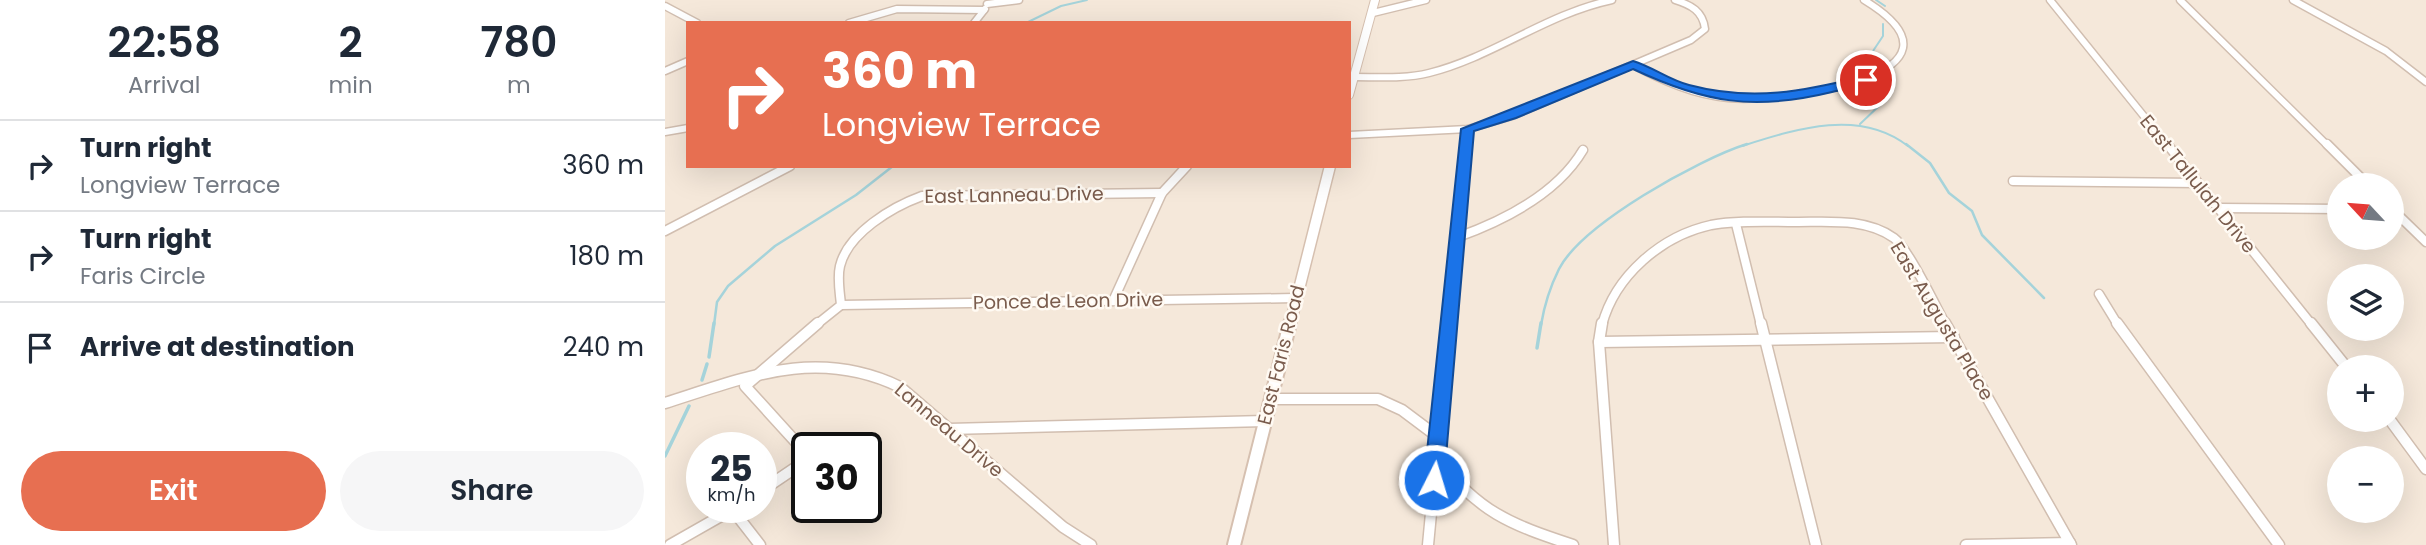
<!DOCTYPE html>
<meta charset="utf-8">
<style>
:root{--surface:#fff;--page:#f6f6f7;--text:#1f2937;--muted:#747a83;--line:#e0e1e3;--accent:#e76f51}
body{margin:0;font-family:Poppins,sans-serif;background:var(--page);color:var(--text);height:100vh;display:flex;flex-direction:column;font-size:26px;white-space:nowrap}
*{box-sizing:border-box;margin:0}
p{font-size:23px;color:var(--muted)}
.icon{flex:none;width:38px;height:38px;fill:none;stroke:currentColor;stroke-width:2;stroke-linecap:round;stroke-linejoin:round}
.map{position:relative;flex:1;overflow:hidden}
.sheet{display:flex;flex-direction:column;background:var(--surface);width:665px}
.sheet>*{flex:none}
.banner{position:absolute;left:21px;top:21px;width:665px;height:147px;border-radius:0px;box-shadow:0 7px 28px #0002;background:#e76f51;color:#fff;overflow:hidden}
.needle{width:46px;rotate:296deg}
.tools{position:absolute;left:1662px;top:173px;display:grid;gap:14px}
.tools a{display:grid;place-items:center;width:77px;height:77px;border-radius:50%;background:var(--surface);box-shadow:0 7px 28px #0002;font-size:35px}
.speed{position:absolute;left:21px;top:432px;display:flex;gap:14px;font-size:35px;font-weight:700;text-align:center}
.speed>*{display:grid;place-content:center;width:91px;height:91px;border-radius:50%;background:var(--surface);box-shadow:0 7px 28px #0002;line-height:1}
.speed small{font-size:18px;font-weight:400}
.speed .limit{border:4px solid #111;border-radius:10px;background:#fff;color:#111}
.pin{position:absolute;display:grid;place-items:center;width:60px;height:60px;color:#fff;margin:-30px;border:4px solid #fff;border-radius:50%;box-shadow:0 2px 7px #0007}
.me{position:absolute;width:77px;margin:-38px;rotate:5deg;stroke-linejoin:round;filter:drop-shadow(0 0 5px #0008)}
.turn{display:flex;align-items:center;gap:24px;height:147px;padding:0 21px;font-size:32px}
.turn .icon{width:91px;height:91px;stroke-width:2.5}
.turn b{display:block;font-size:49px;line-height:60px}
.eta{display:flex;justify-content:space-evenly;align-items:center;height:119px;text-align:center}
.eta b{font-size:42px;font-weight:600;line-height:49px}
.primary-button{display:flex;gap:14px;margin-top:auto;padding:14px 21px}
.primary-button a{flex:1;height:80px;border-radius:42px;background:var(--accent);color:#fff;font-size:28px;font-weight:600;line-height:80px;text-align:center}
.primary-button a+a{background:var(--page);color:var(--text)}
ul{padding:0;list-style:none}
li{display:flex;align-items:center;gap:21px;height:91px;padding:0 21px;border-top:2px solid var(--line)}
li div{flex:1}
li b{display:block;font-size:26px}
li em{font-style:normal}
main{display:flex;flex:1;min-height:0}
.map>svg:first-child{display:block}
</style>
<main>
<section class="sheet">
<div class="eta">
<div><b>22:58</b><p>Arrival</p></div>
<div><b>2</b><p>min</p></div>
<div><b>780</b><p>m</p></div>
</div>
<ul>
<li><svg class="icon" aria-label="right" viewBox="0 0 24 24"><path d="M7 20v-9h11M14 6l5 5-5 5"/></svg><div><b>Turn right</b><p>Longview Terrace</p></div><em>360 m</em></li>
<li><svg class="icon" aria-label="right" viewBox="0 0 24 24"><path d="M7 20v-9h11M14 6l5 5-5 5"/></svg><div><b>Turn right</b><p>Faris Circle</p></div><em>180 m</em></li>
<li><svg class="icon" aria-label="arrive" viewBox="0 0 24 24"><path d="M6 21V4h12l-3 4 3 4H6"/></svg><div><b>Arrive at destination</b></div><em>240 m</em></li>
</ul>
<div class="primary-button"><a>Exit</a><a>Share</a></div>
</section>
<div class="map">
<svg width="1761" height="545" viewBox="0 0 1761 545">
<rect width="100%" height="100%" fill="#fdf6ec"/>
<path fill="#f5e8da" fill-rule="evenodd" d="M0 0H1761V545H0ZM23 23H684V166H23ZM1675 186H1727V238H1675ZM1675 276H1727V329H1675ZM1675 368H1727V420H1675ZM37 448H96V508H37ZM142 448H201V508H142ZM1675 458H1727V511H1675Z"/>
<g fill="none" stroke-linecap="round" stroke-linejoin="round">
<g stroke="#a5d3da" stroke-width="2">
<path d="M1211 0 1220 6"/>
<path d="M361 23 396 6 422 0"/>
<path d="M1203 69 1200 63 1218 36V24"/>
<path d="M1195 124 1215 105 1212 87"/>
<path d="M1077 146C1131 129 1194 108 1243 146"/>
</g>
<g stroke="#a5d3da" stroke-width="2.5">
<path d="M1241 144 1265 163 1284 193 1307 211 1317 235 1379 298"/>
<path d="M49 325 52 302 63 286 110 246 191 195 228 166"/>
<path d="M876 325C879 307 886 285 894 269 917 224 1034 159 1082 144"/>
</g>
<g stroke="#a5d3da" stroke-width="3.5">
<path d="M872 348 876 323"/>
<path d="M44 357 49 323"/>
<path d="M37 380 42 364"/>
<path d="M0 456 24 406"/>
</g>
<g stroke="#d1beb0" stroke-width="9">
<g id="street-far2">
<path d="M1385 0 1503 146"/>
<path d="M1515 0 1663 146"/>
<path d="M1628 0 1721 51 1761 82"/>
<path d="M322 4 354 0"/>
<path d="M0 6 32 23"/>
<path d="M708 13 761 0"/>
<path d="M184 23 232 9 319 10"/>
<path d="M309 23 320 9"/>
<path d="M968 65C998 81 1029 95 1063 98 1116 103 1324 76 1199 0"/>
<path d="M0 71 23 61"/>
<path d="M689 77C714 77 740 79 764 73 828 57 881 14 947 0"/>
<path d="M0 132 23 128"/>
<path d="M684 135 803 129 847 116 1026 40 1040 29C1038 11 1026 5 1010 0"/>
<path d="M801 146 803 129"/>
</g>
</g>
<g stroke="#d1beb0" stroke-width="11">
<g id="street-far1">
<path d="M1502 144 1647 325"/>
<path d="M1662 144 1704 186"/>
<path d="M1348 181 1533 183"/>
<path d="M1553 208 1675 209"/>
<path d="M1727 209 1761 242"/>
<path d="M1071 224 1096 325"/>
<path d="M0 231 125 166"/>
<path d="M793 237C840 220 892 194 918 150"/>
<path d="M1434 294 1453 325"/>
<path d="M448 301 497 193 522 166"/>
<path d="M176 305 630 298"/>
<path d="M151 325 176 305C175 293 172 278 175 266 183 233 227 207 257 196L497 193"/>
<path d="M784 325 802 144"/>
<path d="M937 325C950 276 996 236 1046 225 1073 220 1103 222 1131 222 1164 222 1201 218 1229 238 1243 248 1271 307 1281 325"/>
</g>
</g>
<g stroke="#d1beb0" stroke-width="13">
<g id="street">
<path d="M937 323 934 342 949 545"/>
<path d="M1096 323 1151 545"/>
<path d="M1280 323 1406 545"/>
<path d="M1452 323 1614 545"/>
<path d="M1646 323 1682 368"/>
<path d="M934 342 1289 337"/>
<path d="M605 399H713L737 410 773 437"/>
<path d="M0 403C82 377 152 347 235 387L398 527 426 545"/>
<path d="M1725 420 1761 469"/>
<path d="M284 429 600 421"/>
<path d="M771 458C814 512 844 524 908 545"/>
<path d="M96 491 136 464 139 451 80 386 153 323"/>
<path d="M67 509 95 545"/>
<path d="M5 545 70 508"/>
<path d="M763 545 784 323"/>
<path d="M1301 545 1405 543"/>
</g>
</g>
<g stroke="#d6c0b0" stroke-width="10">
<path id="secondary-far2" d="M684 95 710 0"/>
</g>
<g stroke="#d6c0b0" stroke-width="13">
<path id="secondary-far1" d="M625 325 665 166"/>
</g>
<g stroke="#d6c0b0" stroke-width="16">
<path id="secondary" d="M569 545 625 323"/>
</g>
<use href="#street-far2" stroke="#fff" stroke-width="6"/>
<use href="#street-far1" stroke="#fff" stroke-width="8"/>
<use href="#street" stroke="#fff" stroke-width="10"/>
<use href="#secondary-far2" stroke="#fff" stroke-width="8"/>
<use href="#secondary-far1" stroke="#fff" stroke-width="10"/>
<use href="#secondary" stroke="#fff" stroke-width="12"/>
</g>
<path fill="#1a73e8" stroke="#114b97" stroke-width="2" d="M968 61C988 67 1004 80 1024 85 1088 102 1139 91 1201 76L1208 80C1198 87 1179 89 1167 92 1089 111 1040 103 968 69L851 118 809 131 779 480 776 486H762L759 480 796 129Z"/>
<g text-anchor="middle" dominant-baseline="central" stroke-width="5" stroke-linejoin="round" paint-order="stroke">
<g font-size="19" fill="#7a5c4d" stroke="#fffaf3">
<text transform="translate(1533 184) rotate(51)">East Tallulah Drive</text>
<text transform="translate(349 195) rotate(-1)">East Lanneau Drive</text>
<text transform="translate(403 301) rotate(-1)">Ponce de Leon Drive</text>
<text transform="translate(1277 321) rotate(59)">East Augusta Place</text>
<text transform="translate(616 355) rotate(-76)">East Faris Road</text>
<text transform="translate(284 430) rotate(40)">Lanneau Drive</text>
</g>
</g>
</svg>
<div class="tools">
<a><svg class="needle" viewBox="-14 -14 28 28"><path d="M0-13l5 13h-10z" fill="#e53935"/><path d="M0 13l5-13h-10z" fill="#747a83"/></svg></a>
<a><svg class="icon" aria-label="layers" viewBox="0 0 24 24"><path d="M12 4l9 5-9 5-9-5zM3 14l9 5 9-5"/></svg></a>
<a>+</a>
<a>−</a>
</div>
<div class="speed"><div>25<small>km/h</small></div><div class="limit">30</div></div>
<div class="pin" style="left:1201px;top:80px;background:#d93025"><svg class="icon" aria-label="arrive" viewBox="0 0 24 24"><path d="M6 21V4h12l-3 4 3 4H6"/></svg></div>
<svg class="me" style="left:769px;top:480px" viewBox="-20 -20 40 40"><circle r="17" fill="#1a73e8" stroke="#fff" stroke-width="3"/><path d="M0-11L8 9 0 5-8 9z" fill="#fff"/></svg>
<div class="banner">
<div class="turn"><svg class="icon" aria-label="right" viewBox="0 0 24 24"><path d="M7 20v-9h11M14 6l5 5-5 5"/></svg><div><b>360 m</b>Longview Terrace</div></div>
</div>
</div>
</main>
